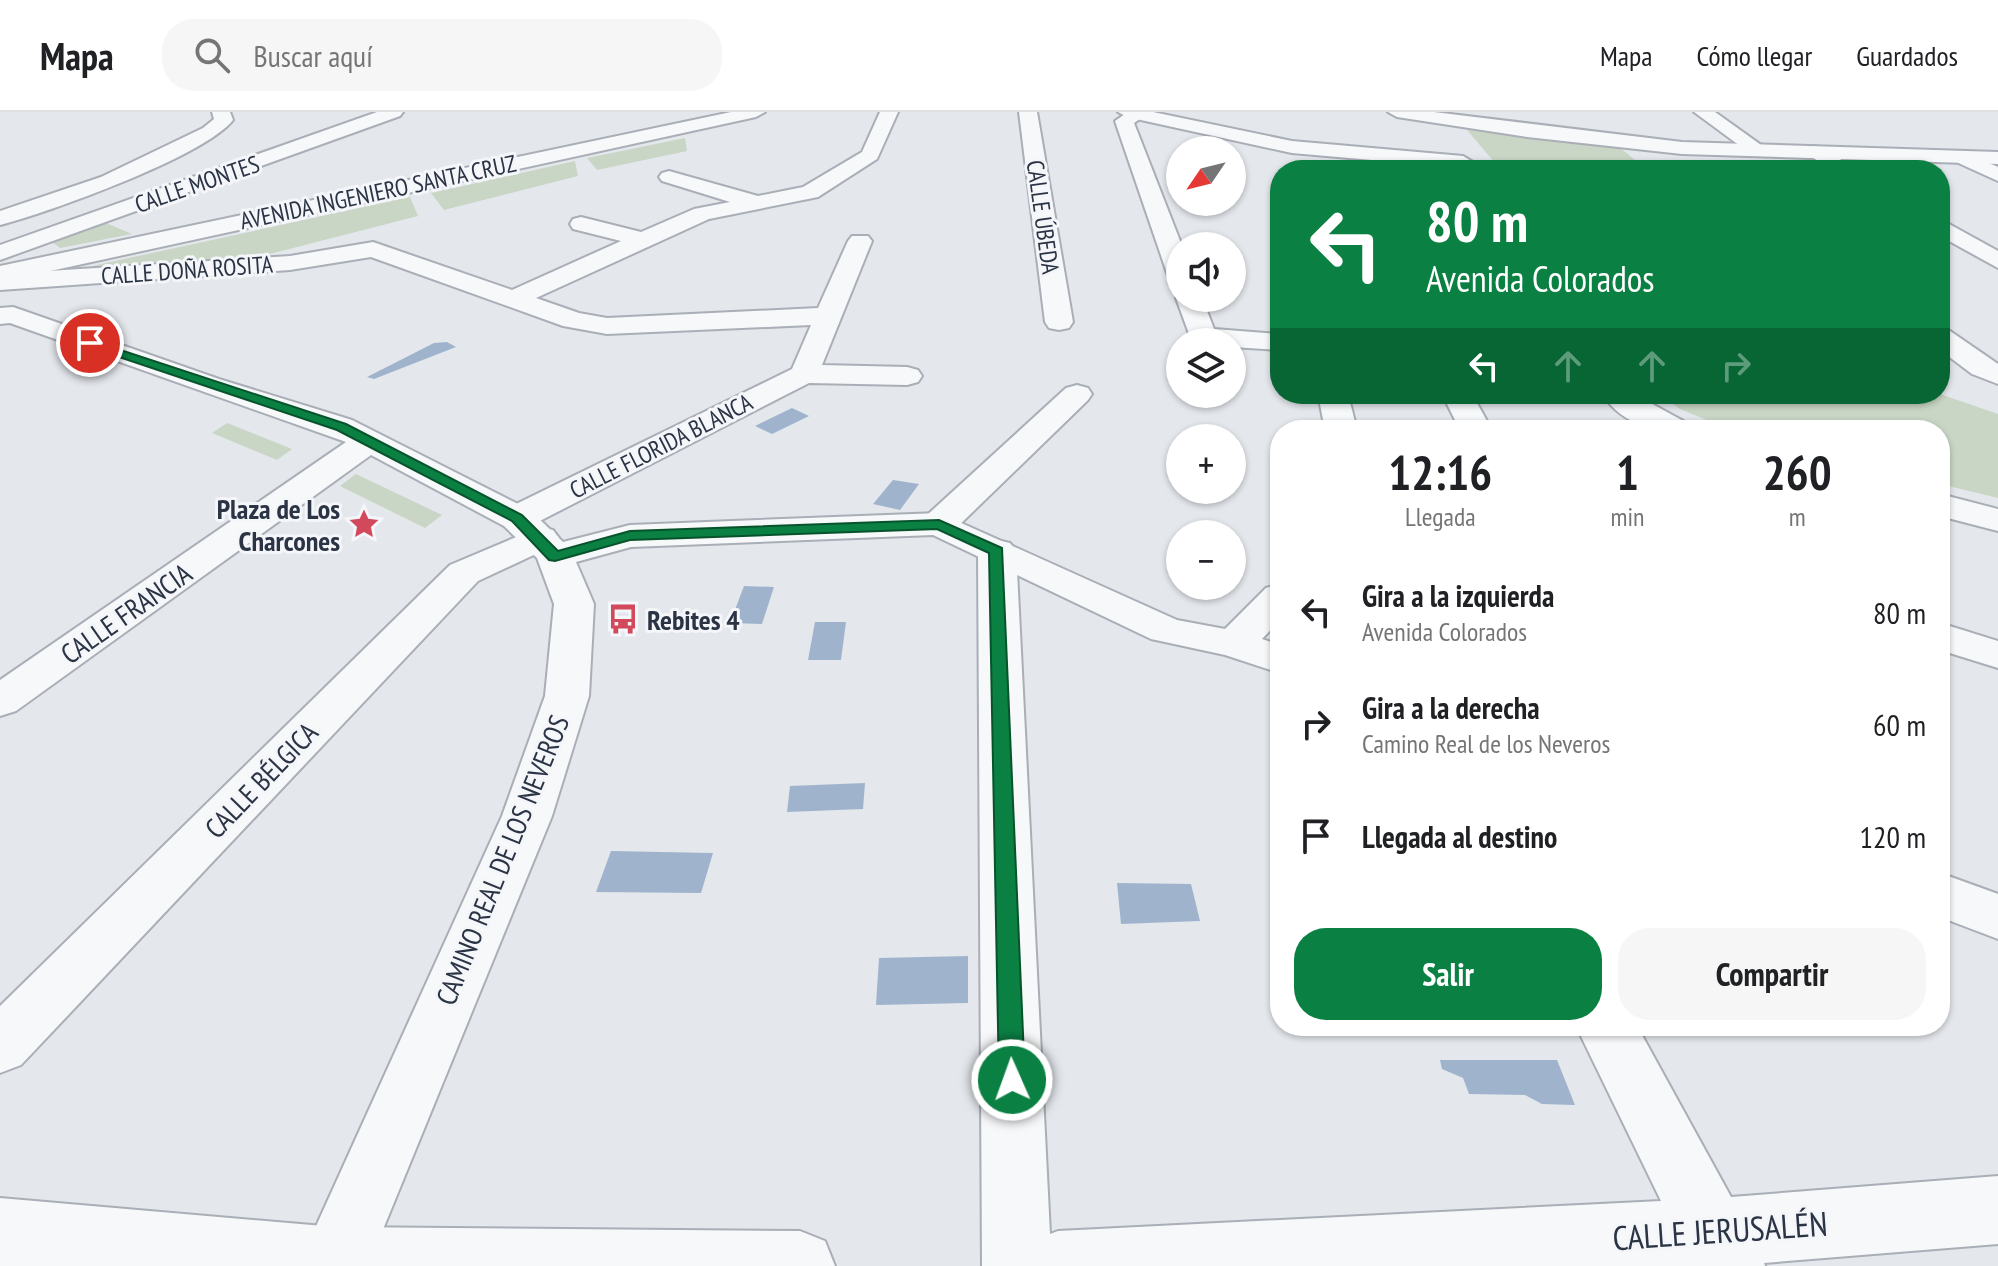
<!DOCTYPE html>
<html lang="es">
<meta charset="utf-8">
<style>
:root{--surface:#fff;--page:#f6f6f6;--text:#202124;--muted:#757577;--line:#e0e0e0;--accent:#0b8043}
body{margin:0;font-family:"PT Sans Narrow",sans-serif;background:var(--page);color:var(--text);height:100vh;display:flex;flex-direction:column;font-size:30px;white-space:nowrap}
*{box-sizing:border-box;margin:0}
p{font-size:26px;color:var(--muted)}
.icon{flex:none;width:44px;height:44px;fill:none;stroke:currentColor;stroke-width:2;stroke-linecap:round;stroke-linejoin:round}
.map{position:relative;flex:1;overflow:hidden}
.sheet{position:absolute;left:1270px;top:308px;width:680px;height:616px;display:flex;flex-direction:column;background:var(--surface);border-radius:32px;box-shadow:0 2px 6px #0004}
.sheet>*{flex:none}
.guide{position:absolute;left:1270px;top:48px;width:680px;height:244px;border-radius:32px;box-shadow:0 2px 6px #0004;background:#0b8043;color:#fff;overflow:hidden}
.needle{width:52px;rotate:235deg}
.buttons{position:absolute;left:1166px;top:24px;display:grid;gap:16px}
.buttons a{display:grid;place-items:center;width:80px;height:80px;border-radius:50%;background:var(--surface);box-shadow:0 2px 6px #0004;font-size:40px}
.pin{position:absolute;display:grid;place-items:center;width:68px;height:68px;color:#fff;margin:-34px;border:4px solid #fff;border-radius:50%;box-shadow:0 2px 8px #0007}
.me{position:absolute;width:88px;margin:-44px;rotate:358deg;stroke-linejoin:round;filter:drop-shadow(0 0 6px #0008)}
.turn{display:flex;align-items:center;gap:28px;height:168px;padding:0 24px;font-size:36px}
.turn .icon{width:104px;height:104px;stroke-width:2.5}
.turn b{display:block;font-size:56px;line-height:68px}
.lanes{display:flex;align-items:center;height:76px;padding:0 24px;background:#0003;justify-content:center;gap:40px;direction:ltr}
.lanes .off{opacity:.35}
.eta{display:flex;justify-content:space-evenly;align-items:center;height:136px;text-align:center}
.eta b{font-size:48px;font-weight:600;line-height:56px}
.cta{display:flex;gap:16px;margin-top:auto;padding:16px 24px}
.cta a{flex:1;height:92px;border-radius:32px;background:var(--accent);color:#fff;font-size:32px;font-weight:600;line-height:92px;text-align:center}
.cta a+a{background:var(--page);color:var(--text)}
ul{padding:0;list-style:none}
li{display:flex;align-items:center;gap:24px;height:112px;padding:0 24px}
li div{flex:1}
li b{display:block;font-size:30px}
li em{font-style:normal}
header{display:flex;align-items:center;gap:48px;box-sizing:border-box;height:112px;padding:0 40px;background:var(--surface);border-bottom:2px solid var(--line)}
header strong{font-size:38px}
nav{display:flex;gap:44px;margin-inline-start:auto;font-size:28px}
.search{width:560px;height:72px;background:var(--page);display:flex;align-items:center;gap:20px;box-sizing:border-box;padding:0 28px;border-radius:32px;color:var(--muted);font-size:30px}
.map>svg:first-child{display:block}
</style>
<header>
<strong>Mapa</strong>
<div class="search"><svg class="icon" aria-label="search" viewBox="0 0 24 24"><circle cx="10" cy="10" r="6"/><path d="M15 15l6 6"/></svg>Buscar aquí</div>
<nav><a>Mapa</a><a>Cómo llegar</a><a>Guardados</a></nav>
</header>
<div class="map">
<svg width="1998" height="1154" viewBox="0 0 1998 1154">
<rect width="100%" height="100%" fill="#e4e7ec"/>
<g fill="#c9d6c5">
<path d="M1467 18 1618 34 1647 58H1501Z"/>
<path d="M685 26 687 39 597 58 587 46Z"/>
<path d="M575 49 578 64 444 98 431 81Z"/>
<path d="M410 85 418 104 262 144 92 154Z"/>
<path d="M106 111 132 122 60 136 52 130Z"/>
<path d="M1658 282H1940L1998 302V386L1940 372V318H1731L1680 297Z"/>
<path d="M227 311 292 337 277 348 212 321Z"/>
<path d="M356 362 442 403 425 416 340 374Z"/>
</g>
<g fill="#9fb4cc">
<path d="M447 230 456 235 374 267 367 265 434 231Z"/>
<path d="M792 296 809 304 772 322 755 314Z"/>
<path d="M893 368 919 372 900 398 873 392Z"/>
<path d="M744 474 774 475 762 512 730 511Z"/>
<path d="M815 510H846L841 548H808Z"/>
<path d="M865 671 863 697 787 700 790 674Z"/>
<path d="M611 739 713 741 701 781 596 780Z"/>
<path d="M1117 771 1191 772 1200 809 1121 812Z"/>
<path d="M968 844V891L876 893 879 846Z"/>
<path d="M1440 948H1557L1575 993 1542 992 1525 983 1469 982 1463 966 1442 957Z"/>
</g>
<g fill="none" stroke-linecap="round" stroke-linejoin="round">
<g stroke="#a9aeb7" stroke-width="4">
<g id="minor">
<path d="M212 0H230L233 8C205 44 48 101 0 113V99L101 65 203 16 214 7Z"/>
<path d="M377 0H403L400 4 0 148V133Z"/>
<path d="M880 0H898L877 47 818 85 709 107 536 186 579 201 607 206 818 196 848 129 852 124H868L872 129 822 253 907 255 918 258 922 264 918 270 907 273 809 271 530 414 517 417 504 414 499 406 504 398 792 257 811 213 607 222 563 214 371 145 290 158 0 178V162L290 144 373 130 512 178 621 129 573 117 570 112 573 107 581 105 641 120 694 97 730 90 662 69 659 65 662 61 669 59 758 84 803 75 862 40Z"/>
<path d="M1019 0H1037L1073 210 1069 216 1059 218 1049 216 1045 210Z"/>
<path d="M1128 0 1147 2 1134 11 1182 134 1180 169 1171 166 1167 161 1115 9Z"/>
<path d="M1694 0H1715L1768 38 1758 44 1751 42Z"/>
<path d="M1815 34 1853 54 1856 58H1831L1805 40Z"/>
<path d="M1961 39 1998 55V69L1954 49 1951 45 1954 41Z"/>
<path d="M1940 107 1998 139V156L1940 124Z"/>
<path d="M1180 180V186H1202L1214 217 1280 222V238L1232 235V230H1192L1176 186Z"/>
<path d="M1077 273 1088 276 1092 282 1088 288 952 420 939 423 926 420 921 412 926 404 1066 276Z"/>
<path d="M1442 282H1472L1492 318H1460Z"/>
<path d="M540 415 553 418 559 426 553 434 478 469 21 953 0 961V894L450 453Z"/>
<path d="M997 428 1010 431 1016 439 1050 1122 1058 1119 1661 1089 1576 914H1637L1731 1085 1998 1064V1132L1764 1151 1765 1154H982L978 439 984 431Z"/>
<path d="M1940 511 1998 529V556L1940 538Z"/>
<path d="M0 1086 335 1115 800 1119 825 1129 835 1154H0Z"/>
</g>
</g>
<g stroke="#a9aeb7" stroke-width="4">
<g id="tertiary">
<path d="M731 0H765L756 5 0 170V154Z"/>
<path d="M1118 0H1153L1292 29 1463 44 1473 50 1463 56 1292 41 1127 5Z"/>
<path d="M1388 0H1434L1682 30 1998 40V52L1682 42 1527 25 1397 5Z"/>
<path d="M13 195 219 267 352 308 530 398 563 430 630 413 939 401 1177 508 1225 517 1266 476 1280 472V508L1262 527 1280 533V561L1225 543 1151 527 933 423 631 435 576 450 594 492 589 584 552 704 368 1154H298L502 704 545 584 554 492 537 446 504 414 371 343 16 599 0 604V568L346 330 10 211 0 212V196Z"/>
<path d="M1940 217 1950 219 1998 252V272L1972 262 1940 238Z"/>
<path d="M1318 282H1348L1357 318H1325Z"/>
<path d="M1602 282H1634L1687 311 1692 318C1655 318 1625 316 1602 282Z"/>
<path d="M1940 382 1998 397V419L1940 404Z"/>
<path d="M1940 761 1998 782V827L1940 805Z"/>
</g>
</g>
<use href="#minor" fill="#f7f8fa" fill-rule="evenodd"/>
<use href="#tertiary" fill="#f7f8fa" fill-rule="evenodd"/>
</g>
<path fill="#0b8043" stroke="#07532c" stroke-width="2" d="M90 228 346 312 522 403 558 439 630 419 939 408 1002 436 1025 968 1021 976 1012 979 1003 976 999 968 989 441 937 417 630 428 555 449 549 448 512 409 337 318 86 234 84 231Z"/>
<defs>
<g id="sight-bare" transform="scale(2.4)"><path d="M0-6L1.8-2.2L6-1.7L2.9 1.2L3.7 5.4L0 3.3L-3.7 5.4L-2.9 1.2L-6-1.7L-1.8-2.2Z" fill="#d1495b" stroke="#f4f6f9" stroke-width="2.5" paint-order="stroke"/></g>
<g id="bus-bare" transform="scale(2.4)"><path d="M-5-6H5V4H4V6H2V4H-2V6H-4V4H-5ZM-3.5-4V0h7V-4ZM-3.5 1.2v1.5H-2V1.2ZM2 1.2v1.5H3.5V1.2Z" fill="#d1495b" stroke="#f4f6f9" stroke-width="2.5" paint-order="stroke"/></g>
</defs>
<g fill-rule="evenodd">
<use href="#sight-bare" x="364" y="412"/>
<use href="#bus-bare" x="623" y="507"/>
</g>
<g text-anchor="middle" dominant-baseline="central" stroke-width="6" stroke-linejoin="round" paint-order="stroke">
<g font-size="24" fill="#2b3445" stroke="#f4f6f9">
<text transform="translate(197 72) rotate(-19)">CALLE MONTES</text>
<text transform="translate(378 80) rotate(-12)">AVENIDA INGENIERO SANTA CRUZ</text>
<text transform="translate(1043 105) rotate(82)">CALLE ÚBEDA</text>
<text transform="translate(187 158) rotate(-4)">CALLE DOÑA ROSITA</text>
<text transform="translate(661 334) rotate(-27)">CALLE FLORIDA BLANCA</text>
</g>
<g font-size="28" font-weight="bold" fill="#2b3445" stroke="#f4f6f9" text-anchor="end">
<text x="340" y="396">Plaza de Los<tspan x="340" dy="32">Charcones</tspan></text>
<text x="647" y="507" text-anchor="start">Rebites 4</text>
</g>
<g font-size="28" fill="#2b3445" stroke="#f4f6f9">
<text transform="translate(126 501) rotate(-35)">CALLE FRANCIA</text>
<text transform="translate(261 668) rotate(-46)">CALLE BÉLGICA</text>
<text transform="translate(502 748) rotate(-68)">CAMINO REAL DE LOS NEVEROS</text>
</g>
<g font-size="34" fill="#2b3445" stroke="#f4f6f9">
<text transform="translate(1720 1118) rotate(-4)">CALLE JERUSALÉN</text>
</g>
</g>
</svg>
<div class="buttons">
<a><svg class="needle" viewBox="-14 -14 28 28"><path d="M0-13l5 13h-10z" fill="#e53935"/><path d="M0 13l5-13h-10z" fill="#757577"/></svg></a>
<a><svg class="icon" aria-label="sound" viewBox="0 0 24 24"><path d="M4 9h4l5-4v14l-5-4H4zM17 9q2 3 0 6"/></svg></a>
<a><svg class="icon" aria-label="layers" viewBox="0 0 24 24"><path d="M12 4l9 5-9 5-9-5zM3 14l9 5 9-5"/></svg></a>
<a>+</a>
<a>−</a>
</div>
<div class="pin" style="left:90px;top:231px;background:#d93025"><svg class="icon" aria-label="arrive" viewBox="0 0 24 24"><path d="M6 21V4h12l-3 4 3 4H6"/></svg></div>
<svg class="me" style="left:1012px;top:968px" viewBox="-20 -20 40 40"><circle r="17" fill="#0b8043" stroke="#fff" stroke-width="3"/><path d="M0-11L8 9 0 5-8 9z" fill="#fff"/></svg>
<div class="guide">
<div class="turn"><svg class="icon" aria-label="left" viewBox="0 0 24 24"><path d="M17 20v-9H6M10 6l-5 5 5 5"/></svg><div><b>80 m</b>Avenida Colorados</div></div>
<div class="lanes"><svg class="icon" aria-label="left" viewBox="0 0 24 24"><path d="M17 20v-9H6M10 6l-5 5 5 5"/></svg><svg class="icon off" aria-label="ahead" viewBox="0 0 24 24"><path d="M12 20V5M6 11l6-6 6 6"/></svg><svg class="icon off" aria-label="ahead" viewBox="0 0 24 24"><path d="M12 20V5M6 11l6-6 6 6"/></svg><svg class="icon off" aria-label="right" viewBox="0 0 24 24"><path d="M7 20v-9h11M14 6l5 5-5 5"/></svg></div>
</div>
<section class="sheet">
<div class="eta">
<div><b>12:16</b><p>Llegada</p></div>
<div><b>1</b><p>min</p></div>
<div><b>260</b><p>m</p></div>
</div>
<ul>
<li><svg class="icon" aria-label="left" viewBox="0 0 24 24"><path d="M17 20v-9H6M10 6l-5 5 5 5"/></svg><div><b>Gira a la izquierda</b><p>Avenida Colorados</p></div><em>80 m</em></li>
<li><svg class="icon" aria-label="right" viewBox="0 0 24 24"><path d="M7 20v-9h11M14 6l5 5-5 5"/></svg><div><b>Gira a la derecha</b><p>Camino Real de los Neveros</p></div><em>60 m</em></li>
<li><svg class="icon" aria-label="arrive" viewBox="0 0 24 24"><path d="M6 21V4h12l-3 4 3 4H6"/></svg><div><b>Llegada al destino</b></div><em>120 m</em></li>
</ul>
<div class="cta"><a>Salir</a><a>Compartir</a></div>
</section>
</div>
